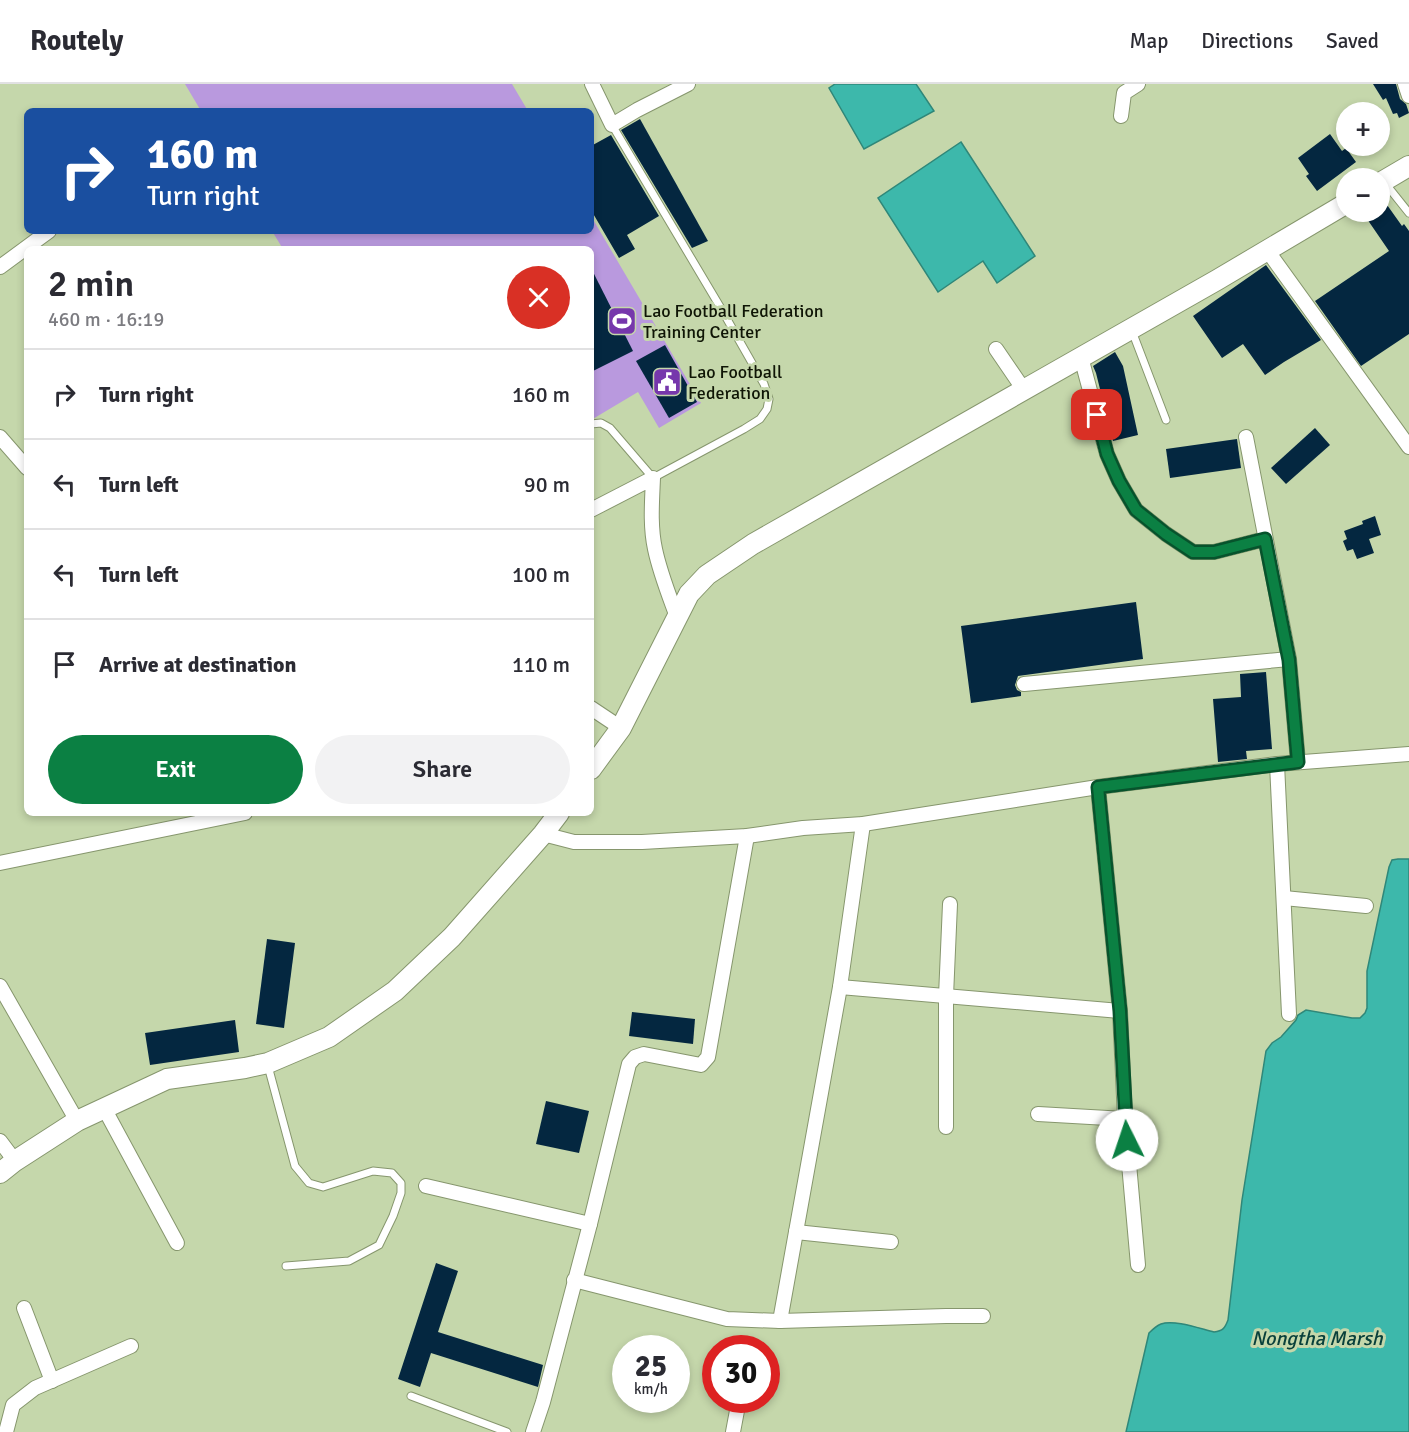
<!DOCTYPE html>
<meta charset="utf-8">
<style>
:root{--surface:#fff;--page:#f2f2f3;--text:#2b2b33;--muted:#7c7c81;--line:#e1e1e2;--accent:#0b8043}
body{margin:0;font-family:Signika,sans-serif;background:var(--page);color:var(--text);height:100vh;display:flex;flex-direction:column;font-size:22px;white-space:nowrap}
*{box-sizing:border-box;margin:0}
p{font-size:20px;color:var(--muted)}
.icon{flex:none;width:33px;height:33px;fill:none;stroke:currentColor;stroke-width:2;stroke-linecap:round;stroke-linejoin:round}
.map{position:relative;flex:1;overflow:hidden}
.drawer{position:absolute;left:24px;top:162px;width:570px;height:570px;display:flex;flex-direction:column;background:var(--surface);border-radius:9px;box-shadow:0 3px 9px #0003}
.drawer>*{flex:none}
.hud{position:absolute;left:24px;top:24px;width:570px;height:126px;border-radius:9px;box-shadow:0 3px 9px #0003;background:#1a4fa0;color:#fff;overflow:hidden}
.tools{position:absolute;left:1336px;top:18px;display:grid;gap:12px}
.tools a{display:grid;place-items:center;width:54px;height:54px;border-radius:50%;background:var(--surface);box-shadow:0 3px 9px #0003;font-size:30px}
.speed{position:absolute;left:612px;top:1251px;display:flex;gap:12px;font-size:30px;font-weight:700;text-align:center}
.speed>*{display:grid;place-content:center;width:78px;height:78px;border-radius:50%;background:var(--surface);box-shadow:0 3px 9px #0003;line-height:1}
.speed small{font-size:15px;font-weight:400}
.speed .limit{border:9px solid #d22;background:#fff;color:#111}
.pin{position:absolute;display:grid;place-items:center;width:51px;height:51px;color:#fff;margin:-26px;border-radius:12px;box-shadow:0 3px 9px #0006}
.me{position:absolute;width:66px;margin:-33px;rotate:356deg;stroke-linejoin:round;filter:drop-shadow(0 0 4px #0008)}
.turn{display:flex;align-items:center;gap:21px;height:126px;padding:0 24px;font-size:27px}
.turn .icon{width:78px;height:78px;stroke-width:2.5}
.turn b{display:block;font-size:42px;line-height:51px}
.round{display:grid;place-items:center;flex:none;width:63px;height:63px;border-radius:32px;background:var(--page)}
.summary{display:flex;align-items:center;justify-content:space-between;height:102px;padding:0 24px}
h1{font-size:36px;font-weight:600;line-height:45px}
.cta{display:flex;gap:12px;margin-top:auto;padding:12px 24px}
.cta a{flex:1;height:69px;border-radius:36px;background:var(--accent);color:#fff;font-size:24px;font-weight:600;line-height:69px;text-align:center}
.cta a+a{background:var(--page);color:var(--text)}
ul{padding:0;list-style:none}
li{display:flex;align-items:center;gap:18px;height:90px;padding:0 24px;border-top:2px solid var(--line)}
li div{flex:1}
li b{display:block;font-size:22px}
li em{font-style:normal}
header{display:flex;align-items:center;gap:36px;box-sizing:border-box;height:84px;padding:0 30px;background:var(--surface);border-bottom:2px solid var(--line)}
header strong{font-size:28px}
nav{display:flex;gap:33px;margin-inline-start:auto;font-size:21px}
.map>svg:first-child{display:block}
</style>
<header>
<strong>Routely</strong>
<nav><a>Map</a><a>Directions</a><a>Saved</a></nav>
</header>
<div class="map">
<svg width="1409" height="1348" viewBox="0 0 1409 1348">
<rect width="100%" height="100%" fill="#c5d7ab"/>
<g fill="#b999de">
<path d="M185 0H512L528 27H201Z"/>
<path d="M591 132 701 319 659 344 638 308 591 336V165H283L272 147H591Z"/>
</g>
<g fill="#3db8ab" stroke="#2f8779" stroke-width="1.5">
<path d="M835 0H916L934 27 864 65 829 4Z"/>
<path d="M961 58 1035 172 997 199 983 177 938 208 878 114Z"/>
<path d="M1398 775H1409V1348H1126L1149 1249C1152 1246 1156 1242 1161 1240 1174 1235 1201 1245 1214 1248 1223 1247 1225 1244 1228 1236L1242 1116 1266 967 1272 959 1281 953 1296 936 1298 931 1306 926 1352 934H1360L1365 929 1367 924V887L1389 783 1392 776Z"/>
</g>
<g fill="#042740">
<path d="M1373 0H1396L1400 15 1406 20 1409 29 1399 34 1397 29 1393 30 1386 14 1383 16Z"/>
<path d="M640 35 708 157 692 164 621 46Z"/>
<path d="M1330 50 1342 67 1346 64 1356 78 1317 107 1306 92 1309 90 1298 74Z"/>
<path d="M611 51 659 132 627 151 635 165 619 174 591 126V62Z"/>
<path d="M1380 111 1402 142 1404 140 1409 147V250L1361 282 1315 217 1389 167 1365 132 1372 128H1380Z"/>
<path d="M1266 181 1321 256 1284 278 1265 291 1243 260 1222 274 1193 232Z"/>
<path d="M591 184 633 267 591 288Z"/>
<path d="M665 261 697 318 669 334 636 277Z"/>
<path d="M1115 268 1123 282 1138 351 1113 357 1096 289 1093 282Z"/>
<path d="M1315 344 1330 361 1286 400 1271 384Z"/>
<path d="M1237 355 1241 384 1170 394 1166 365Z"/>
<path d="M1375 432 1381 451 1369 455 1374 469 1357 475 1353 465 1347 467 1343 457 1347 455 1344 447 1363 440 1362 437Z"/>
<path d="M1136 518 1143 575 1018 592 1015 601 1017 606 1021 608V612L971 619 961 542Z"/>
<path d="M1266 588 1272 665 1246 667 1247 675 1218 678 1213 615 1241 613 1240 590Z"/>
<path d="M267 855 295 859 284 944 256 940Z"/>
<path d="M632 928 695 935 693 960 629 952Z"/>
<path d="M235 936 239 968 150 981 145 949Z"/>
<path d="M546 1017 589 1027 579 1069 536 1060Z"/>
<path d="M436 1179 458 1187 438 1248 543 1281 538 1303 431 1269 420 1303 398 1295Z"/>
</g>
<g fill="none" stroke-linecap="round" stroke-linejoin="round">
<g stroke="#86966d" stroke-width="9">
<g id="lane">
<path d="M1385 99 1409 129"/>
<path d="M1132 247 1166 336"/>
<path d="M591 340 601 339 610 344 653 394 744 345 760 335 767 325 769 315 764 300 719 221 612 41"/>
<path d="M268 982 295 1082 309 1099 323 1103 373 1087 392 1089 401 1099V1109L393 1132 379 1161 349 1177 286 1182"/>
<path d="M411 1312 507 1348"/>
</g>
</g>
<g stroke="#86966d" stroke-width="16">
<g id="street">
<path d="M592 0 612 41 637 26 688 0"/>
<path d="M1405 0 1409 12"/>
<path d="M1121 32 1124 9 1138 0"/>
<path d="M1267 166 1409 363"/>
<path d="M0 183 49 147"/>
<path d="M996 265 1024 306"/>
<path d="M1081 273 1107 370 1119 397 1136 426 1166 450 1193 468H1214L1265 455"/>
<path d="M0 353 27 384"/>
<path d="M1246 353 1289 575 1298 678"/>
<path d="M591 426 653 394C652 418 650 442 655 465 660 489 669 511 677 533"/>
<path d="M1024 600 1289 575"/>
<path d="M591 624 621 644"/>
<path d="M1277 680 1289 930"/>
<path d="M1098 703 1120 927 1125 1035 1138 1181"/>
<path d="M543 750 574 758H642L747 752 803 744 863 740 1098 703 1277 680 1409 670"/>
<path d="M0 779 245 729"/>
<path d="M1284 814 1366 822"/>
<path d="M0 902 77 1037"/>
<path d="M840 903 1120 927"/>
<path d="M104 1024 177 1159"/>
<path d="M1038 1030 1125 1035"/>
<path d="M946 1043V912L950 820"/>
<path d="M0 1057 15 1077"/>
<path d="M426 1102 590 1140"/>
<path d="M796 1148 891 1158"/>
<path d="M574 1196 727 1235 780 1237 946 1232H983"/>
<path d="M24 1224 52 1297"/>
<path d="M780 1237 840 903 863 740"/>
<path d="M6 1348 13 1321 35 1304 131 1262"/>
<path d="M533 1348 543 1318 590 1140 629 980 635 973 644 970 701 981 708 973 747 752"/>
<path d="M733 1348 739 1316"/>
</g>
</g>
<g stroke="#86966d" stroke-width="22">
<g id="secondary">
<path d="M1380 99 1409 82"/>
<path d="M591 685 621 644 689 510 707 491 753 460 1217 196 1347 119"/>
<path d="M0 1089 15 1077 77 1037 167 995 245 984 268 979 329 953 395 907 452 853 543 750 559 729"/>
</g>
</g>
<use href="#lane" stroke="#fff" stroke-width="7"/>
<use href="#street" stroke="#fff" stroke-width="14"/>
<use href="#secondary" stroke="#fff" stroke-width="20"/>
</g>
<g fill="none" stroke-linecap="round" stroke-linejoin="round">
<g stroke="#07532c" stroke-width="15">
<path id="route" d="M1097 331 1107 370 1119 397 1136 426 1166 450 1193 468H1214L1265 455 1289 576 1298 678 1098 703 1120 927 1127 1056"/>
</g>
<use href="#route" stroke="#0b8043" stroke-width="10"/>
</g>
<defs>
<g id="stadium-square" transform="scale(1.5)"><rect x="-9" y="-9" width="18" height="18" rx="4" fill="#7637ac" stroke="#c5d7ab"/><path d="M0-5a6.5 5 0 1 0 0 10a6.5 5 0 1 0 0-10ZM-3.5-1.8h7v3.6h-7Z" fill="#fff"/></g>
<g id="civic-square" transform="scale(1.5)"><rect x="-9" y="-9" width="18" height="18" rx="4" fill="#7637ac" stroke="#c5d7ab"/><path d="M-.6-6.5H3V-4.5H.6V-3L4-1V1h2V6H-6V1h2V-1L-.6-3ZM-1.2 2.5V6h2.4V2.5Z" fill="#fff"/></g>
</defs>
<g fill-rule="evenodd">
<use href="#stadium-square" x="622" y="237"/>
<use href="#civic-square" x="667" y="298"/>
</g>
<g text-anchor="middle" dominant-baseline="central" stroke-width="6" stroke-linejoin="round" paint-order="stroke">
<g font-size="18" fill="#0f1505" stroke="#c5d7ab" text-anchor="start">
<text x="643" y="227">Lao Football Federation<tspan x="643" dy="21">Training Center</tspan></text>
<text x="688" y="288">Lao Football<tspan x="688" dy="21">Federation</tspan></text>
</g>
<g font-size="20" font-style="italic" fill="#09403b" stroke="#c5d7ab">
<text x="1317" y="1254">Nongtha Marsh</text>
</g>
</g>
</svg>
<div class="tools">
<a>+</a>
<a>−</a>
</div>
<div class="speed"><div>25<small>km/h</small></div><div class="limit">30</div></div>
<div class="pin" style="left:1097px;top:331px;background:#d93025"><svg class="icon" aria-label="arrive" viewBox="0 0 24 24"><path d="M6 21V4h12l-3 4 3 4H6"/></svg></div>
<svg class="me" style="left:1127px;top:1056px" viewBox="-20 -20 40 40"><circle r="19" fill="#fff"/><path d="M0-13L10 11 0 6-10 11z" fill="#0b8043"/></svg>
<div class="hud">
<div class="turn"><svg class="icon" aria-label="right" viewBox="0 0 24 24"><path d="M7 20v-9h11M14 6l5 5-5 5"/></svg><div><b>160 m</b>Turn right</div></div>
</div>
<section class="drawer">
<div class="summary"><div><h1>2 min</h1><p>460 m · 16:19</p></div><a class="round" style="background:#d93025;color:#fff"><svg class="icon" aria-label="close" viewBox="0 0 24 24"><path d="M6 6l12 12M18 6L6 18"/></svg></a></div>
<ul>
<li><svg class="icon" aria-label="right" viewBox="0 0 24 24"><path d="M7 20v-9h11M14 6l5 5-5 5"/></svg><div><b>Turn right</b></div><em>160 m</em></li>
<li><svg class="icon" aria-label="left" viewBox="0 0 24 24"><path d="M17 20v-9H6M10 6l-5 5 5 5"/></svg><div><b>Turn left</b></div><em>90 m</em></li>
<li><svg class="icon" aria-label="left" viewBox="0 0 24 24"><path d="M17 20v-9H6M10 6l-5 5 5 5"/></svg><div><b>Turn left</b></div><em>100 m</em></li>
<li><svg class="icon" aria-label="arrive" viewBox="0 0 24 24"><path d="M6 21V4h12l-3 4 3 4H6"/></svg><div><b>Arrive at destination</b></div><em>110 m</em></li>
</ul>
<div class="cta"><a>Exit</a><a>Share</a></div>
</section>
</div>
